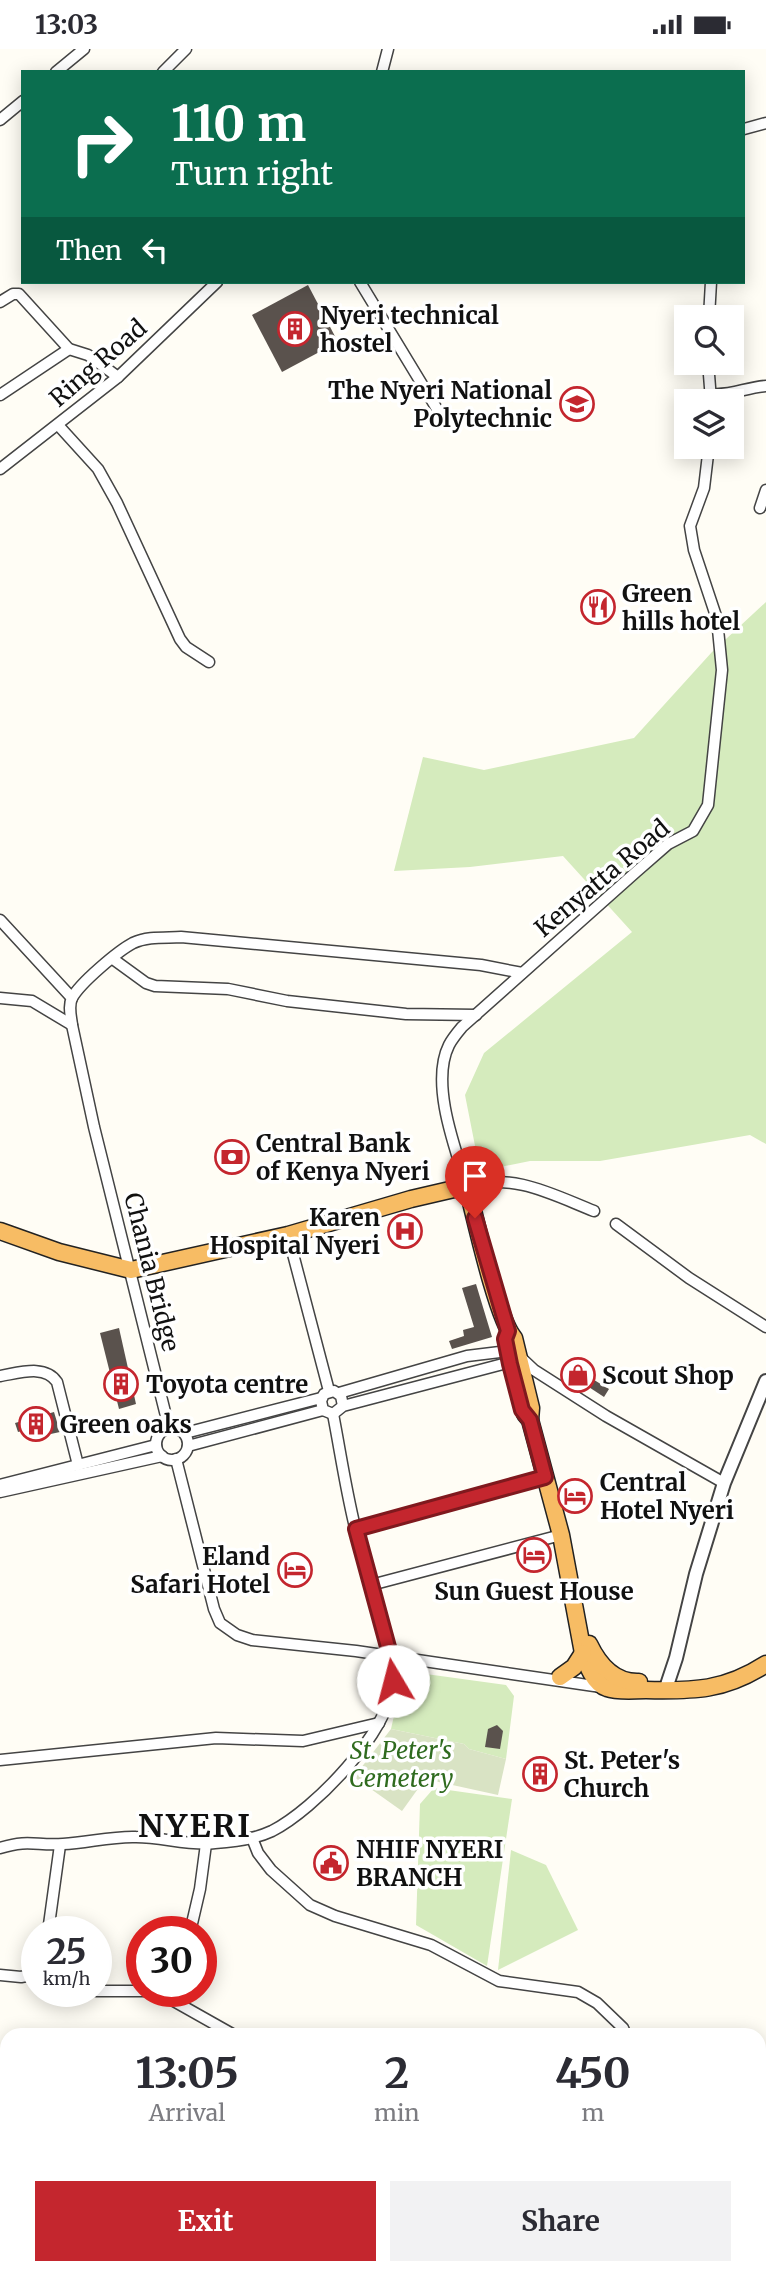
<!DOCTYPE html>
<style>
:root{--surface:#fff;--page:#f2f2f3;--text:#2b2b33;--muted:#7c7c81;--accent:#c4262e}
body{margin:0;font-family:Merriweather,serif;background:var(--page);color:var(--text);height:100vh;display:flex;flex-direction:column;font-size:26px;white-space:nowrap}
*{box-sizing:border-box;margin:0}
p{font-size:23px;color:var(--muted)}
.icon{flex:none;width:38px;height:38px;fill:none;stroke:currentColor;stroke-width:2;stroke-linecap:round;stroke-linejoin:round}
.map{position:relative;flex:1;overflow:hidden}
.side{position:absolute;left:0px;top:1979px;width:766px;height:247px;display:flex;flex-direction:column;background:var(--surface);border-radius:21px 21px 0 0;box-shadow:0 4px 18px #0003}
.side>*{flex:none}
.guide{position:absolute;left:21px;top:21px;width:724px;height:214px;border-radius:0px;box-shadow:0 4px 18px #0003;background:#0b6e4f;color:#fff;overflow:hidden}
.buttons{position:absolute;left:674px;top:256px;display:grid;gap:14px}
.buttons a{display:grid;place-items:center;width:70px;height:70px;border-radius:0px;background:var(--surface);box-shadow:0 4px 18px #0003;font-size:35px}
.speed{position:absolute;left:21px;top:1867px;display:flex;gap:14px;font-size:35px;font-weight:700;text-align:center}
.speed>*{display:grid;place-content:center;width:91px;height:91px;border-radius:50%;background:var(--surface);box-shadow:0 4px 18px #0003;line-height:1}
.speed small{font-size:18px;font-weight:400}
.speed .limit{border:10px solid #d22;background:#fff;color:#111}
.pin{position:absolute;display:grid;place-items:center;width:60px;height:60px;color:#fff;margin:-72px -30px;border-radius:50% 50% 50% 0;rotate:-45deg;box-shadow:0 0 7px #0007}
.pin .icon{rotate:45deg}
.me{position:absolute;width:77px;margin:-38px;rotate:352deg;stroke-linejoin:round;filter:drop-shadow(0 0 5px #0008)}
.turn{display:flex;align-items:center;gap:24px;height:147px;padding:0 35px;font-size:32px}
.turn .icon{width:91px;height:91px;stroke-width:2.5}
.turn b{display:block;font-size:49px;line-height:60px}
.then{display:flex;align-items:center;height:66px;padding:0 35px;background:#0003;gap:14px;font-size:26px}
.eta{display:flex;justify-content:space-evenly;align-items:center;height:119px;text-align:center}
.eta b{font-size:42px;font-weight:700;line-height:49px}
.action{display:flex;gap:14px;margin-top:auto;padding:14px 35px}
.action a{flex:1;height:80px;border-radius:0px;background:var(--accent);color:#fff;font-size:28px;font-weight:700;line-height:80px;text-align:center}
.action a+a{background:var(--page);color:var(--text)}
.status{display:flex;justify-content:space-between;align-items:center;height:49px;padding:0 35px;background:var(--surface);direction:ltr}
.status svg{height:19px;fill:currentColor}
.map>svg:first-child{display:block}
</style>
<div class="status"><b>13:03</b><svg viewBox="0 0 49 12"><path d="M0 12V9h3v3zM5 12V6h3v6zM10 12V3h3v9zM15 12V0h3v12zM26 1h20v11H26zM47 4h2v5h-2z"/></svg></div>
<div class="map">
<svg width="766" height="2225" viewBox="0 0 766 2225">
<rect width="100%" height="100%" fill="#fffdf5"/>
<g fill="#d5ebbd">
<path d="M766 553V1095L750 1086 600 1112H530L480 1122 465 1046 484 1004 632 883 563 807 470 818 394 822 423 708 484 721 634 689 712 603Z"/>
<path d="M404 1622 506 1636 514 1647 506 1710 469 1700 464 1695 391 1680Z"/>
<path d="M434 1739 512 1750 487 1917 416 1876 420 1755Z"/>
<path d="M511 1801 546 1816 578 1881 498 1921Z"/>
</g>
<path fill="#d9e3c4" d="M391 1680 464 1695 469 1700 506 1710 498 1746 425 1730 402 1762 354 1728Z"/>
<g fill="none" stroke-linecap="round" stroke-linejoin="round">
<g stroke="#b9e0f7" stroke-width="16">
<path d="M0 2141 7 2139"/>
<path d="M335 2219 339 2225"/>
</g>
</g>
<g fill="#5a524d">
<path d="M308 236 338 293 282 323 252 266Z"/>
<path d="M476 1235 492 1288 452 1300 449 1292 464 1287 463 1281 474 1278 462 1239Z"/>
<path d="M119 1279 136 1355 119 1360 100 1284Z"/>
<path d="M576 1320 609 1340 604 1348 572 1327Z"/>
<path d="M54 1363 60 1383 46 1386 43 1376 18 1383 15 1374Z"/>
<path d="M497 1676 503 1682 500 1700 485 1698 488 1680Z"/>
<path d="M535 1713 538 1720 551 1714 555 1726 542 1731 544 1734 534 1738 533 1735 528 1737 523 1726 528 1724 525 1717Z"/>
</g>
<g fill="none" stroke-linecap="round" stroke-linejoin="round">
<g stroke="#444" stroke-width="13">
<g id="minor">
<path d="M56 23 84 0"/>
<path d="M163 23 186 0"/>
<path d="M382 23 388 0"/>
<path d="M0 71 23 52"/>
<path d="M744 80 766 74"/>
<path d="M360 233 437 360"/>
<path d="M0 253 13 245H19L69 300 88 306 118 328"/>
<path d="M709 268 711 233"/>
<path d="M708 313 711 351"/>
<path d="M712 345C731 347 747 338 766 337"/>
<path d="M0 346 69 300"/>
<path d="M58 376 98 420 117 454 180 590 186 598 209 613"/>
<path d="M0 420 118 328 217 233"/>
<path d="M760 459 766 441"/>
<path d="M0 871 72 949"/>
<path d="M113 910 146 934 155 937 228 940 287 952 406 965 476 966"/>
<path d="M0 949 32 952 72 976"/>
<path d="M594 1162C551 1145 514 1124 467 1137 455 1099 430 1034 449 996 452 990 457 984 462 978L636 823 668 795 693 782 708 756 722 621 717 570 694 501 690 477 704 439 709 397"/>
<path d="M616 1175 689 1229 766 1278"/>
<path d="M288 1186 329 1342"/>
<path d="M0 1327C19 1324 45 1315 57 1333L78 1416"/>
<path d="M339 1344 467 1307 508 1302 518 1306 534 1321 606 1367 724 1434"/>
<path d="M343 1357 341 1347 334 1342 324 1345 321 1352 323 1361 333 1365 343 1357 503 1315 524 1318"/>
<circle cx="172" cy="1395" r="16"/>
<path d="M169 1379 94 1078 72 976C71 967 68 957 72 949 80 934 118 902 133 894 148 887 166 889 181 888L481 916 522 924"/>
<path d="M185 1384 321 1349"/>
<path d="M188 1397 323 1361"/>
<path d="M176 1410 214 1560 220 1574 237 1586 252 1591 356 1602 601 1638"/>
<path d="M0 1436 156 1396"/>
<path d="M0 1443 162 1407"/>
<path d="M356 1480 545 1428"/>
<path d="M371 1536 561 1486"/>
<path d="M0 1711 216 1689 303 1692 379 1674"/>
<path d="M252 1789 258 1804 271 1821 310 1856 335 1867 431 1896 499 1932 578 1943 597 1954 623 1979 626 1986"/>
<path d="M0 1799C29 1790 36 1797 63 1795 87 1794 112 1787 136 1788 163 1788 188 1797 215 1794 234 1793 255 1790 272 1782 315 1760 389 1683 393 1634 395 1596 368 1529 358 1490 347 1449 341 1406 333 1365"/>
<path d="M48 1883 60 1796"/>
<path d="M190 1883 200 1840 206 1795"/>
<path d="M0 1926 21 1928 37 1925"/>
<path d="M96 1942H146"/>
<path d="M156 1942 234 1986"/>
<path d="M760 2022 766 2019"/>
<path d="M244 2219 267 2225"/>
<path d="M656 2219V2225"/>
<path d="M154 2225 219 2223 225 2219"/>
</g>
</g>
<g stroke="#444" stroke-width="16">
<path id="tertiary" d="M665 1642 676 1609 696 1525 724 1434 766 1332"/>
</g>
<g stroke="#222" stroke-width="19">
<g id="trunk">
<path d="M0 1182 59 1203 131 1221 288 1186 411 1150 467 1137C475 1168 497 1270 514 1289L531 1359 530 1371"/>
<path d="M525 1365 530 1371 561 1486 583 1604C587 1616 594 1635 607 1639 618 1643 634 1641 646 1641 694 1642 724 1642 766 1615"/>
<path d="M589 1595C599 1616 614 1634 639 1633"/>
<path d="M560 1628 574 1618 583 1604"/>
</g>
</g>
<use href="#minor" stroke="#fff" stroke-width="10"/>
<use href="#tertiary" stroke="#fff" stroke-width="12"/>
<use href="#trunk" stroke="#f7bc64" stroke-width="16"/>
</g>
<g fill="none" stroke-linecap="round" stroke-linejoin="round">
<g stroke="#7f191e" stroke-width="18">
<path id="route" d="M393 1632 391 1609 356 1480 545 1428 530 1371 522 1361 510 1315 505 1290 508 1282 475 1169"/>
</g>
<use href="#route" stroke="#c4262e" stroke-width="12"/>
</g>
<defs>
<g id="building-ring" transform="scale(1.75)"><circle r="9.5" fill="#fff" stroke="#c4262e" stroke-width="1.5"/><path d="M-4-6H4V6H1V3H-1V6H-4ZM-2.5-4.3h1.7v1.8h-1.7ZM.8-4.3h1.7v1.8H.8ZM-2.5-1h1.7V.8h-1.7ZM.8-1h1.7V.8H.8Z" fill="#c4262e"/></g>
<g id="school-ring" transform="scale(1.75)"><circle r="9.5" fill="#fff" stroke="#c4262e" stroke-width="1.5"/><path d="M0-5L7-2L0 1L-7-2ZM-4 1L0 2.5L4 1V4Q0 6-4 4Z" fill="#c4262e"/></g>
<g id="restaurant-ring" transform="scale(1.75)"><circle r="9.5" fill="#fff" stroke="#c4262e" stroke-width="1.5"/><path d="M-5-6h1v4h1v-4h1v4h1v-4h1v5L-1.5 .5V6h-2V.5L-5-1ZM5-6V6H3V1.5H1.5Q1.5-4 5-6Z" fill="#c4262e"/></g>
<g id="bank-ring" transform="scale(1.75)"><circle r="9.5" fill="#fff" stroke="#c4262e" stroke-width="1.5"/><path d="M-6-4H6V4H-6ZM0-2.3a2.3 2.3 0 1 0 0 4.6a2.3 2.3 0 1 0 0-4.6Z" fill="#c4262e"/></g>
<g id="hospital-ring" transform="scale(1.75)"><circle r="9.5" fill="#fff" stroke="#c4262e" stroke-width="1.5"/><path d="M-5-5h3v3.5h4V-5h3V5h-3V1.5h-4V5h-3Z" fill="#c4262e"/></g>
<g id="shop-ring" transform="scale(1.75)"><circle r="9.5" fill="#fff" stroke="#c4262e" stroke-width="1.5"/><path d="M-5-2.5h2.3a2.7 3.5 0 0 1 5.4 0H5L5.5 6h-11ZM-1.5-2.5h3a1.5 2.3 0 0 0-3 0Z" fill="#c4262e"/></g>
<g id="hotel-ring" transform="scale(1.75)"><circle r="9.5" fill="#fff" stroke="#c4262e" stroke-width="1.5"/><path d="M-6-4.5h1.5V1H6V5H4.5V3h-9V5H-6ZM-4 0a1.8 1.8 0 1 1 3.6 0ZM.5 0V-2.5h3Q6-2.5 6 0Z" fill="#c4262e"/></g>
<g id="civic-ring" transform="scale(1.75)"><circle r="9.5" fill="#fff" stroke="#c4262e" stroke-width="1.5"/><path d="M-.6-6.5H3V-4.5H.6V-3L4-1V1h2V6H-6V1h2V-1L-.6-3ZM-1.2 2.5V6h2.4V2.5Z" fill="#c4262e"/></g>
</defs>
<g fill-rule="evenodd">
<use href="#building-ring" x="295" y="280"/>
<use href="#school-ring" x="577" y="355"/>
<use href="#restaurant-ring" x="598" y="558"/>
<use href="#bank-ring" x="232" y="1108"/>
<use href="#hospital-ring" x="405" y="1182"/>
<use href="#shop-ring" x="578" y="1326"/>
<use href="#building-ring" x="121" y="1335"/>
<use href="#building-ring" x="36" y="1375"/>
<use href="#hotel-ring" x="575" y="1447"/>
<use href="#hotel-ring" x="534" y="1506"/>
<use href="#hotel-ring" x="295" y="1521"/>
<use href="#building-ring" x="540" y="1725"/>
<use href="#civic-ring" x="331" y="1814"/>
</g>
<g text-anchor="middle" dominant-baseline="central" stroke-width="7" stroke-linejoin="round" paint-order="stroke">
<g font-size="24" font-weight="bold" fill="#111" stroke="#fff" text-anchor="start">
<text x="320" y="266">Nyeri technical<tspan x="320" dy="28">hostel</tspan></text>
<text x="552" y="341" text-anchor="end">The Nyeri National<tspan x="552" dy="28">Polytechnic</tspan></text>
<text x="622" y="544">Green<tspan x="622" dy="28">hills hotel</tspan></text>
<text x="256" y="1094">Central Bank<tspan x="256" dy="28">of Kenya Nyeri</tspan></text>
<text x="380" y="1168" text-anchor="end">Karen<tspan x="380" dy="28">Hospital Nyeri</tspan></text>
<text x="602" y="1326">Scout Shop</text>
<text x="146" y="1335">Toyota centre</text>
<text x="60" y="1375">Green oaks</text>
<text x="600" y="1433">Central<tspan x="600" dy="28">Hotel Nyeri</tspan></text>
<text x="270" y="1507" text-anchor="end">Eland<tspan x="270" dy="28">Safari Hotel</tspan></text>
<text x="534" y="1542" text-anchor="middle">Sun Guest House</text>
<text x="564" y="1711">St. Peter's<tspan x="564" dy="28">Church</tspan></text>
<text x="356" y="1800">NHIF NYERI<tspan x="356" dy="28">BRANCH</tspan></text>
</g>
<g font-size="24" fill="#111" stroke="#fff">
<text transform="translate(98 314) rotate(-41)">Ring Road</text>
<text transform="translate(602 829) rotate(-40)">Kenyatta Road</text>
<text transform="translate(152 1223) rotate(76)">Chania Bridge</text>
</g>
<g font-size="24" font-style="italic" fill="#2f6b1f" stroke="#fff">
<text x="401" y="1701">St. Peter's<tspan x="401" dy="28">Cemetery</tspan></text>
</g>
<g font-size="32" font-weight="bold" letter-spacing="2" fill="#111" stroke="#fff">
<text x="195" y="1777">NYERI</text>
</g>
</g>
</svg>
<div class="buttons">
<a><svg class="icon" aria-label="search" viewBox="0 0 24 24"><circle cx="10" cy="10" r="6"/><path d="M15 15l6 6"/></svg></a>
<a><svg class="icon" aria-label="layers" viewBox="0 0 24 24"><path d="M12 4l9 5-9 5-9-5zM3 14l9 5 9-5"/></svg></a>
</div>
<div class="speed"><div>25<small>km/h</small></div><div class="limit">30</div></div>
<div class="pin" style="left:475px;top:1169px;background:#d93025"><svg class="icon" aria-label="arrive" viewBox="0 0 24 24"><path d="M6 21V4h12l-3 4 3 4H6"/></svg></div>
<svg class="me" style="left:393px;top:1632px" viewBox="-20 -20 40 40"><circle r="19" fill="#fff"/><path d="M0-13L10 11 0 6-10 11z" fill="#c4262e"/></svg>
<div class="guide">
<div class="turn"><svg class="icon" aria-label="right" viewBox="0 0 24 24"><path d="M7 20v-9h11M14 6l5 5-5 5"/></svg><div><b>110 m</b>Turn right</div></div>
<div class="then">Then<svg class="icon" aria-label="left" viewBox="0 0 24 24"><path d="M17 20v-9H6M10 6l-5 5 5 5"/></svg></div>
</div>
<section class="side">
<div class="eta">
<div><b>13:05</b><p>Arrival</p></div>
<div><b>2</b><p>min</p></div>
<div><b>450</b><p>m</p></div>
</div>
<div class="action"><a>Exit</a><a>Share</a></div>
</section>
</div>
